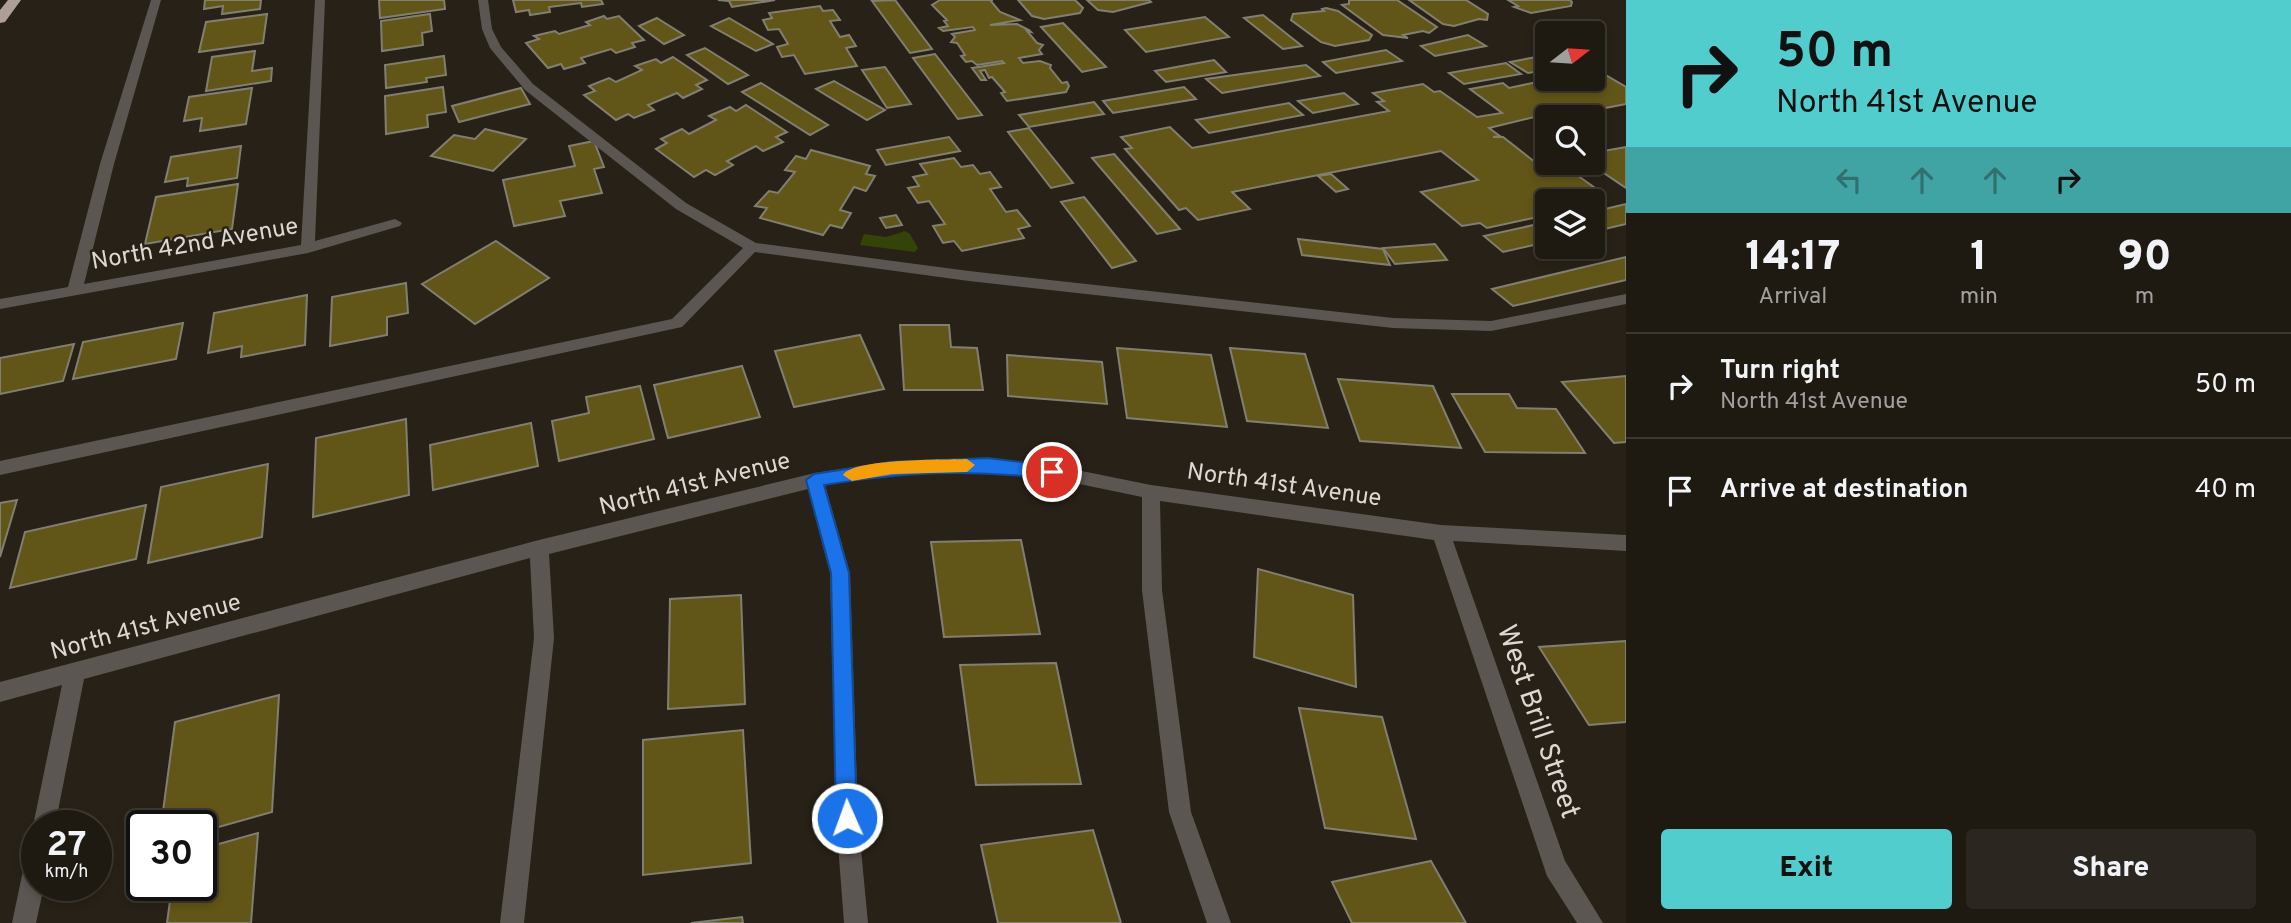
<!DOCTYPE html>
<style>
:root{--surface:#1e1911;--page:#2b261f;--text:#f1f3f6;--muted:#a1a09f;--line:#3c3831;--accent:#52cdcd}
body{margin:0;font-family:Overpass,sans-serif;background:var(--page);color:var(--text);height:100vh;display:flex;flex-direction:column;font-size:26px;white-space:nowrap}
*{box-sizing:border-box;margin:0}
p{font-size:23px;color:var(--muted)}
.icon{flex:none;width:38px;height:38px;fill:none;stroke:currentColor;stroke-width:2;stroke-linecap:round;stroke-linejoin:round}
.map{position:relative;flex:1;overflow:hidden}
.drawer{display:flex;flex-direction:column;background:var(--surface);width:665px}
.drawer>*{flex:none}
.hud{background:#52cdcd;color:#111;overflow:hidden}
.needle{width:46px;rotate:73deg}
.controls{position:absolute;left:1535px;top:21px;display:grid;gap:14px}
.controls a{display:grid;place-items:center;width:70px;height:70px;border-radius:7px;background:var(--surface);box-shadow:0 4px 10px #0003,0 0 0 2px var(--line);font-size:35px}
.speed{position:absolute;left:21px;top:810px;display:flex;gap:14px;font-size:35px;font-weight:700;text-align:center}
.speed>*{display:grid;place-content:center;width:91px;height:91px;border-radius:50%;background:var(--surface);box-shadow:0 4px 10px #0003,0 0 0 2px var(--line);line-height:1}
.speed small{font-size:18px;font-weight:400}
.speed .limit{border:4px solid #111;border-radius:10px;background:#fff;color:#111}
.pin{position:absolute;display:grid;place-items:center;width:60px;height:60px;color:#fff;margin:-30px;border:4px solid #fff;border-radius:50%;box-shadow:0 2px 7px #0007}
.me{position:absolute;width:77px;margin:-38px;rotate:358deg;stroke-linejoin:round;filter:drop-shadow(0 0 5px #0008)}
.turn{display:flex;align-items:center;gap:24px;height:147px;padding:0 35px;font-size:32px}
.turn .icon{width:91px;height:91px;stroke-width:2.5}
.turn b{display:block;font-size:49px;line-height:60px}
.lanes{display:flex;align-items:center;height:66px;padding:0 35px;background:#0003;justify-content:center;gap:35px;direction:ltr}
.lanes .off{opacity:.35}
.eta{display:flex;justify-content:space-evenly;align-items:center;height:119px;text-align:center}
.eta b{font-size:42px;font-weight:800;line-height:49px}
.button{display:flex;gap:14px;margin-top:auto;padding:14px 35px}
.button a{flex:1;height:80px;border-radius:7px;background:var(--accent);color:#111;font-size:28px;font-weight:800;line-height:80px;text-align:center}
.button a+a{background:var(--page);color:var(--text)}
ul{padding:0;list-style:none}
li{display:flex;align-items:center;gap:21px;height:105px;padding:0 35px;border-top:2px solid var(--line)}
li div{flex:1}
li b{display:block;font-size:26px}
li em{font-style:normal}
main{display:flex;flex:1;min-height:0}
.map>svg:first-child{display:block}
</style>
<main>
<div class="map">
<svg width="1626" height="923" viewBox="0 0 1626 923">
<rect width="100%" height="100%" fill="#282117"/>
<path fill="#344307" d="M905 231 910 234 918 248 915 252 860 245 864 234 886 237Z"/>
<g fill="#615617" stroke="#817f71" stroke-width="2">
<path d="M205 0H261L260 9 222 14 223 6 204 9Z"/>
<path d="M379 0H444L445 9 380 18Z"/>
<path d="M513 0H601L603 4 582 7 581 3 549 7 550 12 530 15 529 10 516 12Z"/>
<path d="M718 0H775L732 7 729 1Z"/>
<path d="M895 0 932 49 910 53 872 1Z"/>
<path d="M990 0 1000 12 1020 20 990 25 1017 24 1029 30 1031 32 1027 31 1037 43 1043 45 1039 50 1042 54 1019 58 1023 63 1040 61 1051 65 1050 68 1062 83 1067 82 1069 86 1066 92 1007 101 1001 93 1005 92 992 77 989 78 985 70 980 71 986 80H981L972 68 1004 63 1002 61 977 65 972 61 966 62 961 56 965 55 957 43 951 42 955 37 952 34 975 30 973 27 943 31 939 28 948 26 944 21 947 20 932 5 940 0H993Z"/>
<path d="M1018 0H1075L1083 8 1080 13 1044 19 1032 16Z"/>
<path d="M1087 0H1149L1151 2 1113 12 1098 10Z"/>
<path d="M1349 0H1397L1437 27 1429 33 1423 31 1403 35 1408 38 1383 35 1342 5 1349 4Z"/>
<path d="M1409 0H1466L1488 14 1487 20 1479 19 1454 26 1443 24Z"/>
<path d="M1508 0H1570L1572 2 1571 6 1531 13 1514 7 1518 6Z"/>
<path d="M820 6 823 11 833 10 840 20 830 21 840 37 849 35 856 46 846 48 857 66 805 74 794 55 782 57 777 47 788 44 779 29 768 30 763 20 772 18 769 13Z"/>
<path d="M1326 8 1338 11 1372 35 1369 40 1335 46 1321 42 1291 20 1293 14 1324 11 1322 9Z"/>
<path d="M267 14 263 43 199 52 206 22Z"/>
<path d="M430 14 432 31 422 33 423 45 382 51 381 21Z"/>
<path d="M1263 15 1302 46 1283 49 1244 18Z"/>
<path d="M604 16 607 19 619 16 644 40 632 43 635 47 616 53 611 49 581 58 585 63 564 69 561 64 548 68 526 43 539 39 534 36 555 31 559 34 590 25 586 22Z"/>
<path d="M1205 17 1229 37 1146 52 1125 30Z"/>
<path d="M657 18 684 35 664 44 639 26Z"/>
<path d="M729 18 773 44 756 51 711 26Z"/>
<path d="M1063 23 1106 67 1082 72 1041 27Z"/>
<path d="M1468 35 1486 46 1435 56 1421 46Z"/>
<path d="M705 48 748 75 728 84 687 55Z"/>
<path d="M1386 50 1402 61 1336 73 1323 62Z"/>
<path d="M255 51 252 71 272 68 271 81 206 91 212 57Z"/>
<path d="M935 54 982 115 958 119 913 58Z"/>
<path d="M1547 55V70L1528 73 1510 62Z"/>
<path d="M444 56 446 75 426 78 427 82 386 88 385 65Z"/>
<path d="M673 57 707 80 696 85 702 89 683 98 677 93 648 105 654 110 634 118 628 114 616 120 584 95 595 91 589 86 609 78 616 82 642 70 635 66 656 59 661 63Z"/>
<path d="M1214 60 1226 72 1166 82 1155 71Z"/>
<path d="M1506 63 1521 74 1464 84 1449 73Z"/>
<path d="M1306 65 1320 76 1222 93 1206 79Z"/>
<path d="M885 67 911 104 887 108 862 70Z"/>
<path d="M1592 67 1626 87V104L1560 117 1547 114 1489 128 1500 136 1493 137H1503L1540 166 1560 163 1605 195 1591 201H1547V215L1487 228 1480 223 1462 226 1421 192 1478 180 1441 151 1232 192 1250 209 1198 220 1186 208 1179 210 1125 149 1132 148 1121 137 1170 127 1192 148 1389 111 1377 102 1384 101 1373 93 1423 84 1434 92 1440 91 1477 117 1502 113 1470 89 1503 83 1509 88 1551 79H1592Z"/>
<path d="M834 81 885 110 867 120 816 89Z"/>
<path d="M761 83 828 125 810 135 742 92Z"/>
<path d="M443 87 446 112 427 115 428 127 386 134 385 96Z"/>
<path d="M1184 87 1196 99 1113 113 1103 101Z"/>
<path d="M252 88 246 124 200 131 202 118 184 121 189 97Z"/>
<path d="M521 88 530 104 459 122 452 106Z"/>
<path d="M1344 93 1358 104 1313 113 1298 101Z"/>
<path d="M1094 102 1104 114 1029 127 1019 115Z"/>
<path d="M1289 103 1303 115 1209 133 1196 120Z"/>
<path d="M746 105 787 132 776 137 783 142 763 151 756 146 727 161 733 165 715 175 706 170 694 177 656 149 667 143 661 139 682 129 689 134 716 120 709 116 730 107 736 111Z"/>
<path d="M1029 128 1073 183 1051 188 1008 132Z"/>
<path d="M485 129 526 139 493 171 431 156 454 135 475 139Z"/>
<path d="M949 137 960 151 886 165 877 150Z"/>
<path d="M594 141 604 167 594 169 602 193 560 201 565 216 514 226 503 180 575 166 569 146Z"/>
<path d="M241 146 237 178 187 186 188 178 165 182 171 157Z"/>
<path d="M1626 147V188L1589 163H1592V153Z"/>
<path d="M811 150 870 166 866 174 875 176 866 191 854 187 840 210 851 213 842 228 830 225 823 235 760 218 767 208 755 206 769 191 778 193 795 172 785 170 796 156 806 159Z"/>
<path d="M1114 154 1180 229 1157 234 1092 158Z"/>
<path d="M954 158 961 167 973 165 980 174 990 172 1001 187 990 189 1006 212 1017 210 1030 226 1018 229 1024 238 962 251 954 241 943 243 933 226 945 224 929 201 918 203 908 188 919 186 913 177 927 174 920 164Z"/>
<path d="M1331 174 1348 189 1336 192 1318 176Z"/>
<path d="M238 184 232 229 145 244 156 197Z"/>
<path d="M1084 197 1136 261 1112 268 1061 202Z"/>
<path d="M1626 204V224L1592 232V212Z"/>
<path d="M896 215 902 225 886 228 880 218Z"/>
<path d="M1547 222V242L1503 252 1484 236Z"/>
<path d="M1298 239 1383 249 1390 265 1302 255Z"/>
<path d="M496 241 549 278 475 324 422 284Z"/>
<path d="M1435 244 1447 260 1395 264 1383 248Z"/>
<path d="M1626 257V280L1513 306 1492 289Z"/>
<path d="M406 283 408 313 387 317V335L330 346 332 297Z"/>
<path d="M307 295 305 345 241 357 242 346 208 353 214 313Z"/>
<path d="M183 323 176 359 73 379 83 342Z"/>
<path d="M900 325H949L951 347 977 348 983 390H904Z"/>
<path d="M860 335 884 389 794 407 775 351Z"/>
<path d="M74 344 63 381 0 394V358Z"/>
<path d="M1117 348 1211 355 1227 427 1127 418Z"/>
<path d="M1230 348 1305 354 1328 428 1247 421Z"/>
<path d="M1007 355 1102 362 1107 404 1008 396Z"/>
<path d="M742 366 760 417 668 438 654 385Z"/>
<path d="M1626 376V442L1614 443 1562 382Z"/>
<path d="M1338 379 1433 386 1461 448 1360 441Z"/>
<path d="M640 386 654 439 559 461 552 421 589 413 586 397Z"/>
<path d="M1452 394H1509L1517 408 1556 409 1585 453 1485 452Z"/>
<path d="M406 419 409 495 313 517 316 438Z"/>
<path d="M531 423 538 466 433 490 430 445Z"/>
<path d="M268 464 262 537 148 563 161 487Z"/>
<path d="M17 500 0 557V503Z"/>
<path d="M146 505 136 559 10 588 25 532Z"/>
<path d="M1021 540 1040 634 944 637 931 542Z"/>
<path d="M1258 569 1353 595 1356 687 1254 657Z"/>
<path d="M741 595 745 704 668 709 670 599Z"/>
<path d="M1626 641V722L1589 725 1539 647Z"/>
<path d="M1056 663 1081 784 976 785 960 665Z"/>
<path d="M279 695 272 812 201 832V826H161L175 722Z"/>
<path d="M1299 708 1382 717 1416 839 1325 828Z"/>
<path d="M743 730 751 863 643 875V740Z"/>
<path d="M1093 830 1121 923H998L981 845Z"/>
<path d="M258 833 251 923H167L172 886H201V849Z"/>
<path d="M1431 861 1466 923H1352L1332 882Z"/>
<path d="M742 917 743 923H691Z"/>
</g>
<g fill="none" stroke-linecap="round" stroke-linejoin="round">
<g fill="#5c5653" fill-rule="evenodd">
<path d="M151 0H161L114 164 84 284 301 245 315 0H325L315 241 395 219 402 223 400 226 308 253 0 309V299L68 287 100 164Z"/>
<path d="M478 0H488L492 29 501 47 533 84 686 203 756 243 969 271 1393 318 1491 321 1626 294V304L1491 331 1393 328 969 281 755 252 682 327 0 475V461L672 319 743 248 676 209 525 90 490 48 482 29Z"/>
<path d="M988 458 1052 465 1151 485 1441 525 1626 535V551L1453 541 1565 861 1603 923H1577L1547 876 1434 540 1160 501 1162 590 1191 812 1231 923H1207L1169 812 1142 590V497C1091 487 1039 473 987 472 933 470 879 477 825 485L850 573 858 818 868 923H844L836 818 830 573 808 489 549 554 554 638 524 923H500L534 638 530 558 84 679 55 826H37V834L33 826 62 685 0 702V682L539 540 815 473 892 461Z"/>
<path d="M37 849V886H44L36 923H12L25 861 29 853Z"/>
</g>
<path fill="#ad9f97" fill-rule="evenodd" d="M8 0H21L5 22 0 23V10Z"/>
</g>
<path fill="#1a73e8" stroke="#114b97" stroke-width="2" d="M988 458 1052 466 1060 472 1052 479C969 469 906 472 824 485L849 573 857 818 854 825 847 828 839 825 836 818 831 573 806 480 814 474 892 462Z"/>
<path fill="#f59e0b" d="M967 459 975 465 967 472 892 474 852 481 843 475C853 458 946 460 967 459Z"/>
<g text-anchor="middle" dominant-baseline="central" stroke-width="5" stroke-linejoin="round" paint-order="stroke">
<g font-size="24" fill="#ddd8d2" stroke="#282117">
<text transform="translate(195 245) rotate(-10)">North 42nd Avenue</text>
<text transform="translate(695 485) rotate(-14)">North 41st Avenue</text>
<text transform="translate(1284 486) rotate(8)">North 41st Avenue</text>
<text transform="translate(146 628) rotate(-15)">North 41st Avenue</text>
</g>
<g font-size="28" fill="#ddd8d2" stroke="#282117">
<text transform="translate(1537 722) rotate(71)">West Brill Street</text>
</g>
</g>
</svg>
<div class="controls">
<a><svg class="needle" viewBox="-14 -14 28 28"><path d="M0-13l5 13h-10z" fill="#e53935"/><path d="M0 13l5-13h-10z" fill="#a1a09f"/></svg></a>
<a><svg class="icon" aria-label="search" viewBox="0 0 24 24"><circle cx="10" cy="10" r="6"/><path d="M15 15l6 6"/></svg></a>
<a><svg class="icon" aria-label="layers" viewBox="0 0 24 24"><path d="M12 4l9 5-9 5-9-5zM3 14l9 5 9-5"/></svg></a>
</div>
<div class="speed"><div>27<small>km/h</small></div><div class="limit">30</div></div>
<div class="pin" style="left:1052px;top:472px;background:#d93025"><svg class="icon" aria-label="arrive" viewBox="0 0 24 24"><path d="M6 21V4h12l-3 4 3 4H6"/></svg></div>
<svg class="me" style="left:847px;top:818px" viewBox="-20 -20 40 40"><circle r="17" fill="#1a73e8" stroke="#fff" stroke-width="3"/><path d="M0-11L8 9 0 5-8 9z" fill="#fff"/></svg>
</div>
<section class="drawer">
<div class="hud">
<div class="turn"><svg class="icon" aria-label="right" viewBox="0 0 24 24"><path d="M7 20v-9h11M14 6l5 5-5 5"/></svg><div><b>50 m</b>North 41st Avenue</div></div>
<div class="lanes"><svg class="icon off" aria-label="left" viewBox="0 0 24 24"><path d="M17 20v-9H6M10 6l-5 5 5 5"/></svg><svg class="icon off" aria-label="ahead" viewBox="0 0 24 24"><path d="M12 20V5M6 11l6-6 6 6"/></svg><svg class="icon off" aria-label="ahead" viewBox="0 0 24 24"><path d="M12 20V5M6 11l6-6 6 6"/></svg><svg class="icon" aria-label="right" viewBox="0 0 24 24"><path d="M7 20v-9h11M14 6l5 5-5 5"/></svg></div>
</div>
<div class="eta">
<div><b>14:17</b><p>Arrival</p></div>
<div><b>1</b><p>min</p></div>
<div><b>90</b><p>m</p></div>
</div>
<ul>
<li><svg class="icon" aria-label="right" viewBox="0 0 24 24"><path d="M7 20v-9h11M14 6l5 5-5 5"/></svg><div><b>Turn right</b><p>North 41st Avenue</p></div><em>50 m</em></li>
<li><svg class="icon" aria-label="arrive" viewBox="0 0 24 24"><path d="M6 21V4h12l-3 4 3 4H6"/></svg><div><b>Arrive at destination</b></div><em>40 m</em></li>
</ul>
<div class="button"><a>Exit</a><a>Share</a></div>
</section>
</main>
